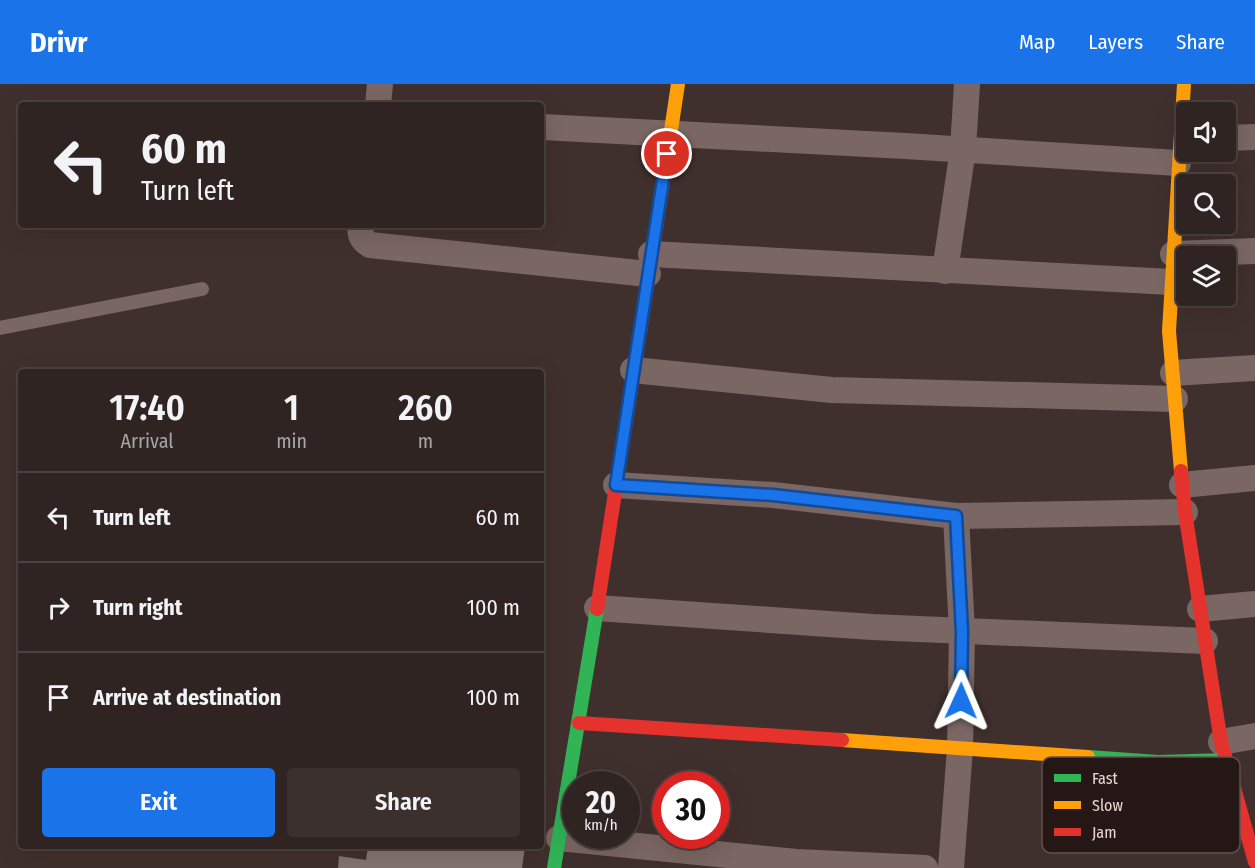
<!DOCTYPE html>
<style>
:root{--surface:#302422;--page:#3c302f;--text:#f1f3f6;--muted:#a8a4a5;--line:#4b4140;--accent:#1a73e8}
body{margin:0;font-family:"Fira Sans Condensed",sans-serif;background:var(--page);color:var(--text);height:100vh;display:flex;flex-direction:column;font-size:22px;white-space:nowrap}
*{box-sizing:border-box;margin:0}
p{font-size:20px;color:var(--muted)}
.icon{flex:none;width:33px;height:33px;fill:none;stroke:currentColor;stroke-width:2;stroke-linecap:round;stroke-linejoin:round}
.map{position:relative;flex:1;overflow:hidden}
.drawer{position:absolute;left:18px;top:285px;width:526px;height:480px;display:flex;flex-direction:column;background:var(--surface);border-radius:6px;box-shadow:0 6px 24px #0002,0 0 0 2px var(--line)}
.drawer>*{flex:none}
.hud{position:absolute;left:18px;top:18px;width:526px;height:126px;border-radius:6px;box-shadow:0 6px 24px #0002,0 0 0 2px var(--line);background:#302422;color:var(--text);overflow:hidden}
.controls{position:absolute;left:1176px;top:18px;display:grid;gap:12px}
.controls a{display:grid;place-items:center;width:60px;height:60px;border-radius:6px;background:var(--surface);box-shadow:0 6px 24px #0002,0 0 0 2px var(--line);font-size:30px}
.speed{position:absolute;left:562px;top:687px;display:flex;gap:12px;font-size:30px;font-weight:700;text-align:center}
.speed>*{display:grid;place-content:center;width:78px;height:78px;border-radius:50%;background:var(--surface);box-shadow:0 6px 24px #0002,0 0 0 2px var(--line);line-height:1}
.speed small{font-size:15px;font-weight:400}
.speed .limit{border:9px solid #d22;background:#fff;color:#111}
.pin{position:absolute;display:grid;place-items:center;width:51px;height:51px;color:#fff;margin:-26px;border:3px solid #fff;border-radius:50%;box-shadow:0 2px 6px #0007}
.me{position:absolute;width:66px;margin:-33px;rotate:1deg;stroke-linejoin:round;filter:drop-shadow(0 0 4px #0008)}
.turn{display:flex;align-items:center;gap:21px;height:126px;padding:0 24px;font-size:27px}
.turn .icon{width:78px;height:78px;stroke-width:2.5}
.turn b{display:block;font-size:42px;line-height:51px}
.eta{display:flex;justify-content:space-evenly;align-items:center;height:102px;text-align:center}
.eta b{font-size:36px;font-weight:600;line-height:42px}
.cta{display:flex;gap:12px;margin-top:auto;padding:12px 24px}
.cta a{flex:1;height:69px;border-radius:6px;background:var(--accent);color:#fff;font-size:24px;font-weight:600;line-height:69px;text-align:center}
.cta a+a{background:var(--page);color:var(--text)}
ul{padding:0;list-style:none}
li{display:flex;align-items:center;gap:18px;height:90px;padding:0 24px;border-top:2px solid var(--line)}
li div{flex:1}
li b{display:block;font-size:22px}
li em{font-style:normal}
header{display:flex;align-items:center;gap:36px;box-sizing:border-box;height:84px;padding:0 30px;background:var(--accent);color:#fff}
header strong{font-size:28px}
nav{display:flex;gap:33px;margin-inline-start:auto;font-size:21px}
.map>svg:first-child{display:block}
</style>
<header>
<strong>Drivr</strong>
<nav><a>Map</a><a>Layers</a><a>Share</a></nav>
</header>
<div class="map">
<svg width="1255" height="784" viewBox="0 0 1255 784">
<rect width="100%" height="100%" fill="#40302d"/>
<path fill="#827471" d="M368 762H516L525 763 522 784H338L339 772 366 776Z"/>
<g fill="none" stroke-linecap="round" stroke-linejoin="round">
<path stroke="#7a6663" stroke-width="14" d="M0 244 202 205"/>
<g stroke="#7a6663" stroke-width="26">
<path d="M378 21 380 0"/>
<path d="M542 43 905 62 1178 79"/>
<path d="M1226 54 1255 53"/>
<path d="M361 141C359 150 362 156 370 161L648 190"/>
<path d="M651 170 1171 198"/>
<path d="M1173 170 1255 167"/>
<path d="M945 187 963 65 967 0"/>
<path d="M633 286 832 306 1175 315"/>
<path d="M1173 289 1255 284"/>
<path d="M616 401 773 411 956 432 1185 428"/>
<path d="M1182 401 1255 394"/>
<path d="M597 524 872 543 1205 557"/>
<path d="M1200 525 1255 520"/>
<path d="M1221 658 1255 652"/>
<path d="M559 754 796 778 925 784"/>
<path d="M951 784 960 664 962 548 956 432"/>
</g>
<g stroke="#30b455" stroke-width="14">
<path d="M1088 673 1158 678 1226 676"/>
<path d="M554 784 597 525"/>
</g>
<g stroke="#ff9f0a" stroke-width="14">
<path d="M664 93 678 0"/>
<path d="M1181 387 1169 247 1184 0"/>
<path d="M842 656 1088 673"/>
</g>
<g stroke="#e5322d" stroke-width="14">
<path d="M1181 387 1185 428 1221 658 1255 778"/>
<path d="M597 525 664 93"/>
<path d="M579 639 842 656"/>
</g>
</g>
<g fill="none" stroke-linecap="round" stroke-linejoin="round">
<g stroke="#114b97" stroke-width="15">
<path id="route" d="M667 70 616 401 773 411 956 432 962 548 961 617"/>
</g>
<use href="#route" stroke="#1a73e8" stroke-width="10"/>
</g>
<rect x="1042" y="673" width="198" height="96" rx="9" fill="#251715" stroke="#60504d" stroke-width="1.5"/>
<rect x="1054" y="690" width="27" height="8" fill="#30b455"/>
<rect x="1054" y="717" width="27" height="8" fill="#ff9f0a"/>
<rect x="1054" y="744" width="27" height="8" fill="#e5322d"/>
<g font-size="16" fill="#e8d4d0">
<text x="1092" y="700">Fast</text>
<text x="1092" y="727">Slow</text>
<text x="1092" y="754">Jam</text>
</g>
</svg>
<div class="controls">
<a><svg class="icon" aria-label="sound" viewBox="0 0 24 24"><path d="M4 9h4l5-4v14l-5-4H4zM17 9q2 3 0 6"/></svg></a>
<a><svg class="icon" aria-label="search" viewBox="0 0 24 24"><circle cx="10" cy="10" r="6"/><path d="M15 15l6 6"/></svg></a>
<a><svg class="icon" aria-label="layers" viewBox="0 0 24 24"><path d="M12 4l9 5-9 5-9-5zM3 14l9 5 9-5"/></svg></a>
</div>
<div class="speed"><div>20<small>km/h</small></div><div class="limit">30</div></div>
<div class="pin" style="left:667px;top:70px;background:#d93025"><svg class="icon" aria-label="arrive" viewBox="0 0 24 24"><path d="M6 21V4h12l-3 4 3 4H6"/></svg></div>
<svg class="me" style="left:961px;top:617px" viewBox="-20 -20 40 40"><path d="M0-17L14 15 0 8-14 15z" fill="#1a73e8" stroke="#fff" stroke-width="4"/></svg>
<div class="hud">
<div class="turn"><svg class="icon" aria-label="left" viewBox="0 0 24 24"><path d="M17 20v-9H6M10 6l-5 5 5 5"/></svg><div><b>60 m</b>Turn left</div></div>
</div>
<section class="drawer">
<div class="eta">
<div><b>17:40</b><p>Arrival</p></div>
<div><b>1</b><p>min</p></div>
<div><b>260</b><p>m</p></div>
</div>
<ul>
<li><svg class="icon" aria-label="left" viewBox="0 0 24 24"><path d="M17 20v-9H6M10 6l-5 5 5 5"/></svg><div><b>Turn left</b></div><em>60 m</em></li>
<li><svg class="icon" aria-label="right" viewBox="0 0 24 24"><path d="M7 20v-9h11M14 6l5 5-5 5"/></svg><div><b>Turn right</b></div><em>100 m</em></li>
<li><svg class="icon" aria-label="arrive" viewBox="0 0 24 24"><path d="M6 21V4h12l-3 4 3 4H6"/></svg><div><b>Arrive at destination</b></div><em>100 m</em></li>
</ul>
<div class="cta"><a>Exit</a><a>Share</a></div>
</section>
</div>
